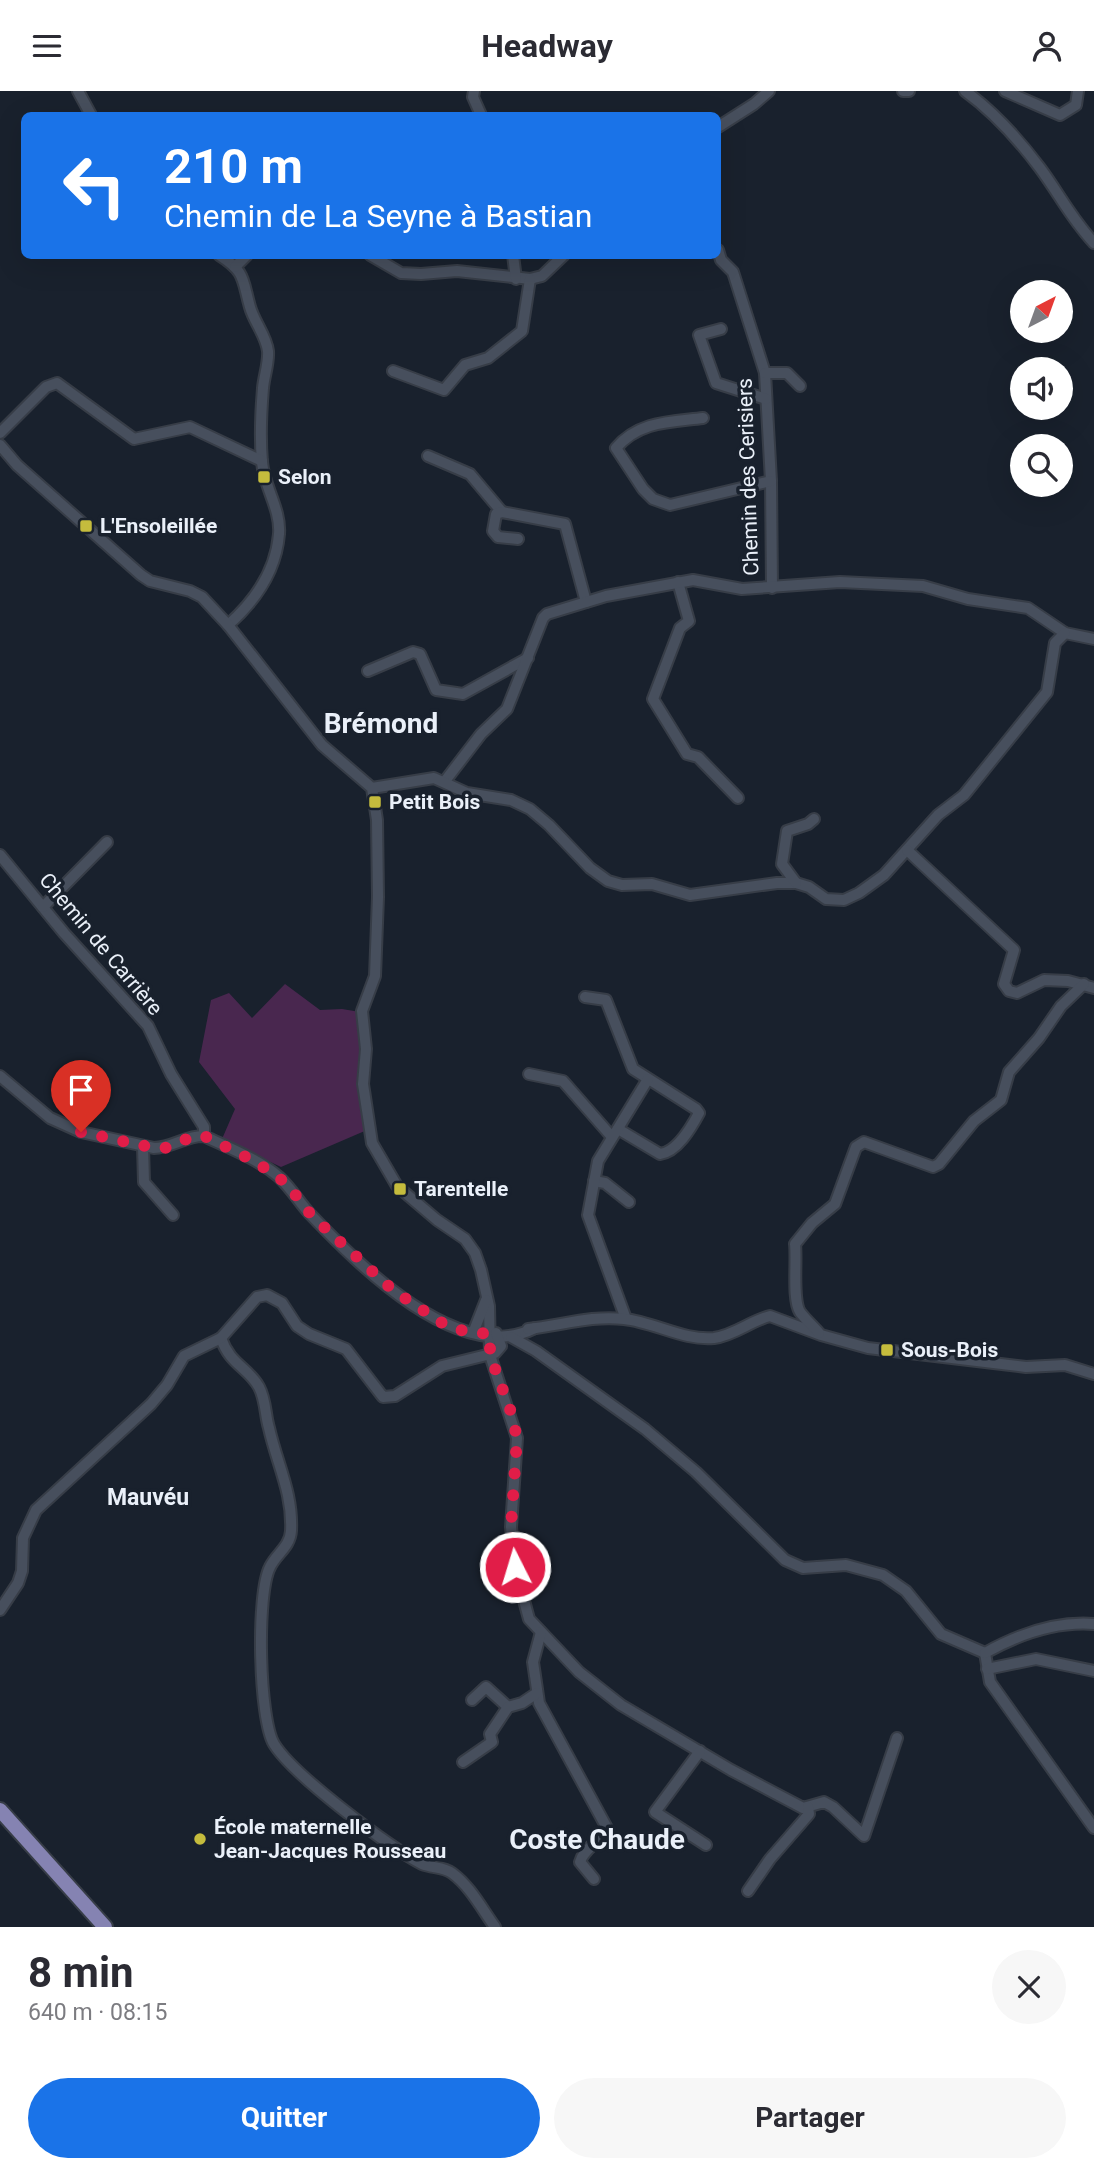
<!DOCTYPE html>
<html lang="fr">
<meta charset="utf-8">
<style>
:root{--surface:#fff;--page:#f7f7f7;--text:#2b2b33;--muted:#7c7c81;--accent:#1a73e8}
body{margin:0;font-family:Roboto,sans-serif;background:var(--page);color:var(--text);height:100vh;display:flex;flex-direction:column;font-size:26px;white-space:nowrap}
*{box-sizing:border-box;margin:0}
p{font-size:23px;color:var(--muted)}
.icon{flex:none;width:38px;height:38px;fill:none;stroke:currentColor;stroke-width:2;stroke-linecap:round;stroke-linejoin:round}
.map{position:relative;height:1836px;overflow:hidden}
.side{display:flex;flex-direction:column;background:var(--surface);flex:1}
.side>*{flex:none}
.top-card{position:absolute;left:21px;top:21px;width:700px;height:147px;border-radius:10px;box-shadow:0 7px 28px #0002;background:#1a73e8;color:#fff;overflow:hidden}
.needle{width:46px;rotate:41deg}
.tools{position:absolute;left:1010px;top:189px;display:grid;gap:14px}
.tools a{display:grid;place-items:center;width:63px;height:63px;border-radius:50%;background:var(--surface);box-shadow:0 7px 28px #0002;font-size:35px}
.pin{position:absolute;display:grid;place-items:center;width:60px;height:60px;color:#fff;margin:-72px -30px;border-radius:50% 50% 50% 0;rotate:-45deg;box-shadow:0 0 7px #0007}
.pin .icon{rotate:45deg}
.me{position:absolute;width:77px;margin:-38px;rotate:355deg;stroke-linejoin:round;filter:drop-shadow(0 0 5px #0008)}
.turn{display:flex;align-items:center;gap:24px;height:147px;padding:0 28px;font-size:32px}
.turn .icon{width:91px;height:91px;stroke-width:2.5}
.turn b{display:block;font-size:49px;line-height:60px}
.round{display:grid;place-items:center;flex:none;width:74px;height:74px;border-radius:37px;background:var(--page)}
.head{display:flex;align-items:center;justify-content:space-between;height:119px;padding:0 28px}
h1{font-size:42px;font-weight:700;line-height:52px}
.button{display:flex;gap:14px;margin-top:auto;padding:14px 28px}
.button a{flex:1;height:80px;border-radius:42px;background:var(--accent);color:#fff;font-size:28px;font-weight:700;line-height:80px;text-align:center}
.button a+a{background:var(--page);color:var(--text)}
header{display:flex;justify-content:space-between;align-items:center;height:91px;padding:0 28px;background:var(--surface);font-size:32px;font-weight:700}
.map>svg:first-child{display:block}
</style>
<header><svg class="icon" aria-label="menu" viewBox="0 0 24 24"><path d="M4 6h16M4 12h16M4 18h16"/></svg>Headway<svg class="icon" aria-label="person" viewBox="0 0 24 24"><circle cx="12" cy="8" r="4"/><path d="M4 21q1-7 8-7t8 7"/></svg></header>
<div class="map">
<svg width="1094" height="1836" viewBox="0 0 1094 1836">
<rect width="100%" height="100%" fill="#19212d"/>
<path fill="#49274f" d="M285 893 320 919 342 918 360 921 367 1039 281 1076 222 1048 235 1018 199 971 211 909 229 902 252 927Z"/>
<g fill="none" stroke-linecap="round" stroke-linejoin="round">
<g stroke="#373d47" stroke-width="14">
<g id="minor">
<path d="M78 0 91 24"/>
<path d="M474 0 473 6 481 24"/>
<path d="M903 0H909"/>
<path d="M965 0C994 21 1019 49 1040 77 1060 104 1070 126 1094 152"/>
<path d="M1005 0 1060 24 1076 14 1078 0"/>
<path d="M718 36 754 13 769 0"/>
<path d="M718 159 721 169 733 181 765 282 771 390 772 497"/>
<path d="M219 164C246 181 242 188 250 216 254 231 266 244 268 260 269 272 264 285 263 297 261 321 260 348 262 371 264 396 281 418 279 443 276 480 255 510 228 534"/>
<path d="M370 164 401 182 421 183 457 180 530 188 542 185 564 164"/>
<path d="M513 164 516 188"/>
<path d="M235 176 247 164"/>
<path d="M721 238 699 244 716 292 766 308"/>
<path d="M393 280 444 299 465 274 488 267 522 240 530 188"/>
<path d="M765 282H787L800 295"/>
<path d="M703 327C670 331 639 330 616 357L643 398 653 408 670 414 771 390"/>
<path d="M0 342 46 296 57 292 134 348 190 336 262 370"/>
<path d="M0 354 17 374 141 484 150 490 190 500 202 506 228 534 322 654 372 697 377 729 378 806 375 885 362 920 366 958 363 993 372 1052 397 1095 437 1129 465 1148 475 1162 481 1179 489 1215 490 1264 517 1347 511 1436 515 1476 529 1528 579 1581 621 1614 731 1679 803 1717 824 1711 833 1716 864 1745 897 1647"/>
<path d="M428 365 470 383 502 421"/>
<path d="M518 448 498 446 493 440 496 423 502 421 565 433 586 511"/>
<path d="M678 491 689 530 680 537 653 608 687 663 698 666 738 707"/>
<path d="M368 580 413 561 420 563 436 599 463 603 528 567"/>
<path d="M445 690 481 643 507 618 543 527 547 523 606 505 693 489 742 498 840 491 923 495 968 508 1028 517 1065 542 1094 548"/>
<path d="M372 697 434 687 467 702 511 709 530 718 549 734 590 777 608 790 622 794 652 793 690 804 777 792H796L809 796 826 808 844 809 859 802 884 784 938 724 964 704 1047 601 1055 552 1065 542"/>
<path d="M907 759 1014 859 1004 893 1009 900 1017 902 1044 889 1068 890 1094 897"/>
<path d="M0 764 64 842 148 935 171 983 204 1036V1045"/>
<path d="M796 792 782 773 787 740 808 733 814 728"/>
<path d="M43 816 107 751"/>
<path d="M585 906 606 909 633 978 696 1018 699 1022C691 1037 677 1061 660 1063L618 1038"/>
<path d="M529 983 563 990 612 1046"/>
<path d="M0 985 50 1027 81 1041 154 1057C172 1057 187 1044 204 1045 229 1057 258 1068 279 1086 291 1097 299 1111 310 1123 358 1173 459 1276 535 1237"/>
<path d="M143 1055 144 1091 173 1124"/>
<path d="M594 1090 605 1092 629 1111"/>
<path d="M626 1228 588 1124 598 1070 648 988"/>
<path d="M528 1238C560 1235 591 1224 624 1228 654 1231 684 1250 714 1247 735 1244 750 1230 770 1225L821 1244 868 1257 1026 1276 1065 1274 1094 1283"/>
<path d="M473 1242 486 1209"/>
<path d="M819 1242C813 1235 805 1228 800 1221 792 1209 797 1170 795 1153L812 1132 835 1113 856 1056 864 1051 933 1076 939 1073 974 1030 1001 1009 1009 981 1039 947 1061 915 1084 893"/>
<path d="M511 1246 536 1260 645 1338 696 1381 785 1469 803 1477 846 1474 883 1484 906 1500 941 1543 985 1562"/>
<path d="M221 1247C230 1274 248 1276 259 1296 266 1309 265 1324 269 1337 277 1373 293 1402 291 1440 290 1456 276 1463 270 1476 256 1503 259 1628 274 1653 293 1684 389 1756 422 1773 432 1777 444 1776 452 1782 470 1795 482 1818 495 1836"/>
<path d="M0 1519 18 1492 22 1480 23 1447 36 1419 151 1313 167 1294 184 1265 221 1247 257 1206 267 1204 282 1212 297 1235 309 1243 346 1258 383 1306 395 1305 442 1275 495 1262 501 1255 496 1242"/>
<path d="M541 1541 533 1571 539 1612 607 1737C601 1750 583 1758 580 1771L594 1788"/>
<path d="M985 1562 990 1591 1094 1737"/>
<path d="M985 1562C1019 1543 1055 1530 1094 1533"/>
<path d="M987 1578 1036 1568 1094 1580"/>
<path d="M472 1609 486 1596 508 1616"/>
<path d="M700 1660 655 1721 706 1754"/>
<path d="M463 1671 492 1651 490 1643 508 1616 522 1612 537 1602"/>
<path d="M748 1800 770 1768 809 1723 808 1716"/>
</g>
</g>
<g stroke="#373d47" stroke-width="18">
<path id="major" d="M0 1719 105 1836"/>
</g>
<use href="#minor" stroke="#474f5d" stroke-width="10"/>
<use href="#major" stroke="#8583b2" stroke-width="14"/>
</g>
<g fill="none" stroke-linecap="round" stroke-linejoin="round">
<path stroke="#e11d48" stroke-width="12" stroke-dasharray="0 21.6" d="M81 1041 154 1057H165L194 1045H204L256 1071 286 1092 312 1125 394 1200 444 1233 464 1240 490 1243V1264L511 1321 517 1347 511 1436 515 1476"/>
</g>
<g fill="#c5bc3d" stroke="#19212d" stroke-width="2.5">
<rect x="257" y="379" width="14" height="14" rx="3.5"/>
<rect x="79" y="428" width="14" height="14" rx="3.5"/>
<rect x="368" y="704" width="14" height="14" rx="3.5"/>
<rect x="393" y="1091" width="14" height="14" rx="3.5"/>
<rect x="880" y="1252" width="14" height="14" rx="3.5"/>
<circle cx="200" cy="1748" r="7"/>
</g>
<g text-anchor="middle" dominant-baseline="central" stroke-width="7" stroke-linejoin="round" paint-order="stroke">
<g font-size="21" font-weight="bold" fill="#eaf0f9" stroke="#19212d" text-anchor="start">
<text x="278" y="386">Selon</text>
<text x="100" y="435">L'Ensoleillée</text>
<text x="389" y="711">Petit Bois</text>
<text x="414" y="1098">Tarentelle</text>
<text x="901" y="1259">Sous-Bois</text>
<text x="214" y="1736">École maternelle<tspan x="214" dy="24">Jean-Jacques Rousseau</tspan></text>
</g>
<g font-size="21" fill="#eaf0f9" stroke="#19212d">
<text transform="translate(748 386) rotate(-92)">Chemin des Cerisiers</text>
<text transform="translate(101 853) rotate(50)">Chemin de Carrière</text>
</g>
<g font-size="23" font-weight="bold" fill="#eaf0f9" stroke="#19212d">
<text x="148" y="1406">Mauvéu</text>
</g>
<g font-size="28" font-weight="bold" fill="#eaf0f9" stroke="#19212d">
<text x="381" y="632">Brémond</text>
<text x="597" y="1748">Coste Chaude</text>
</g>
</g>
</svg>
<div class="tools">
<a><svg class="needle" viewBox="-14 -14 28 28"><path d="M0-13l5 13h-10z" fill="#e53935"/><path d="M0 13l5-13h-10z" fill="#7c7c81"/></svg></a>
<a><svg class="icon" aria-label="sound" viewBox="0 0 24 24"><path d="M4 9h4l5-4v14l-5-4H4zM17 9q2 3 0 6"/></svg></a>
<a><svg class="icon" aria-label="search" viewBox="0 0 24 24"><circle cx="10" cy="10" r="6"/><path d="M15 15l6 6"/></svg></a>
</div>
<div class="pin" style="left:81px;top:1041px;background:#d93025"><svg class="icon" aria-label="arrive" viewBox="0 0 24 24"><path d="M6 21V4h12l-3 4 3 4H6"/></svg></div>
<svg class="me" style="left:515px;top:1476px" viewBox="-20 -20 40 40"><circle r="17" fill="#e11d48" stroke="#fff" stroke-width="3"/><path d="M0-11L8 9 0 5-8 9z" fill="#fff"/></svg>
<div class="top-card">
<div class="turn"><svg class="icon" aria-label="left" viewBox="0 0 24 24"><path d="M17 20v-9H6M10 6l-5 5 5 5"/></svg><div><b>210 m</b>Chemin de La Seyne à Bastian</div></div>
</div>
</div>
<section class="side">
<div class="head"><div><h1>8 min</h1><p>640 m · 08:15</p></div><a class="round"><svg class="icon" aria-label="close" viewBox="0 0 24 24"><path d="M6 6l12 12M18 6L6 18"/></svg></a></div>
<div class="button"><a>Quitter</a><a>Partager</a></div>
</section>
